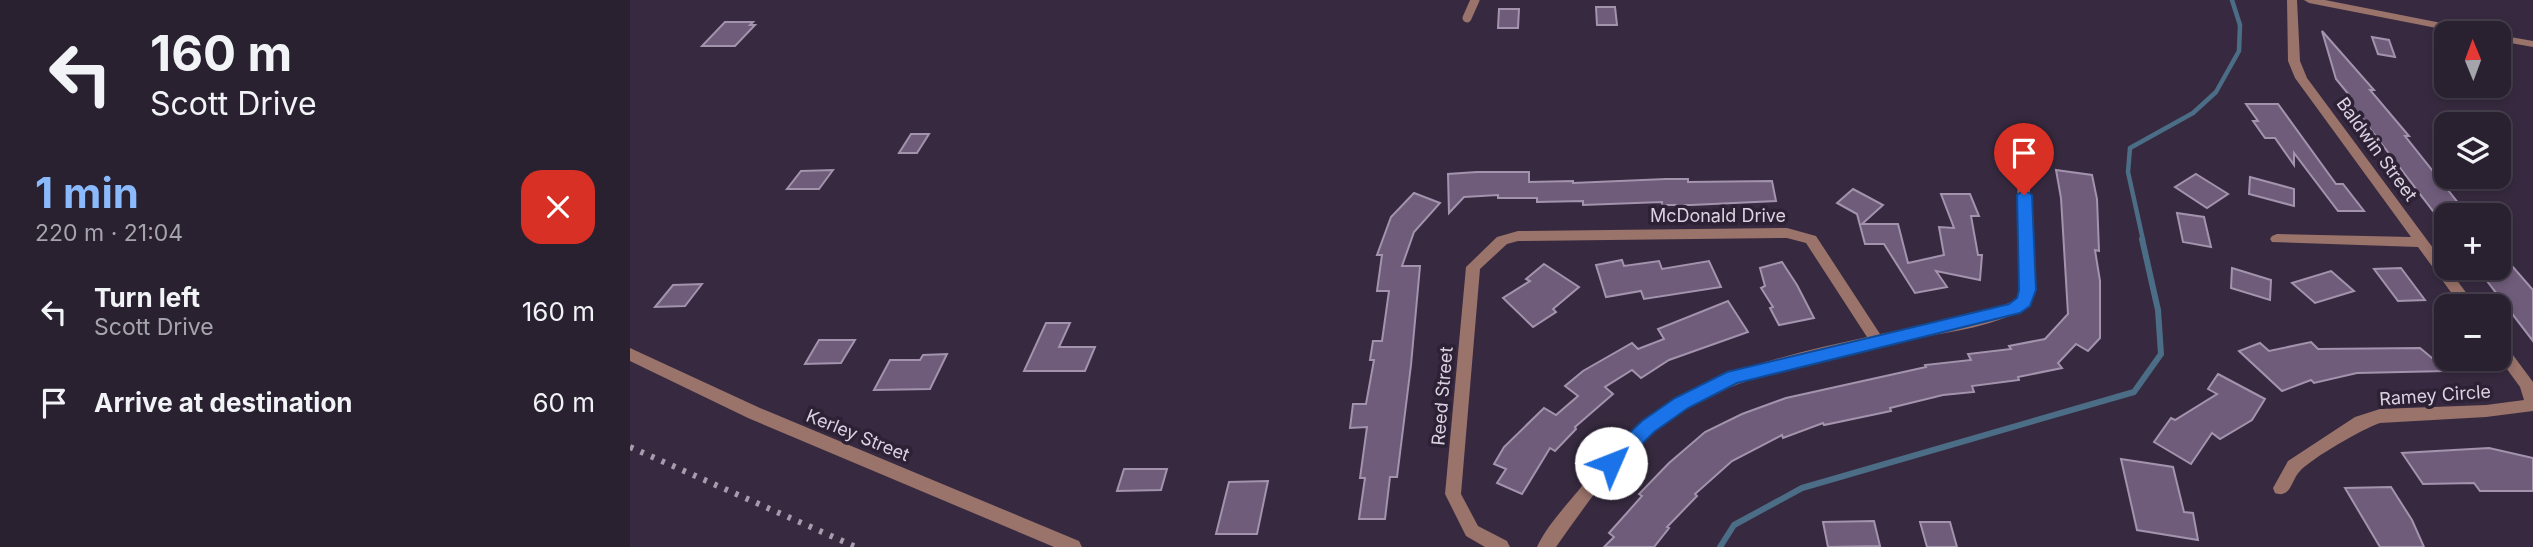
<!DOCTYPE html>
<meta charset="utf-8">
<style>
:root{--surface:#292030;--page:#312838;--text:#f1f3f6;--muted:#a5a3ab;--line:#453e4c;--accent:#8abafc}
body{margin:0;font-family:Inter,sans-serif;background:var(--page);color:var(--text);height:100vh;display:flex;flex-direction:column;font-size:26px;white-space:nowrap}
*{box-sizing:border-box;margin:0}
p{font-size:23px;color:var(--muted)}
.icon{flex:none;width:38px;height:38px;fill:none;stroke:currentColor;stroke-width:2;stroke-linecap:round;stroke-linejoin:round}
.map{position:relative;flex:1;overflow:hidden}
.details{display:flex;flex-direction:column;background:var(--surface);width:630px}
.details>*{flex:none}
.top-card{background:#292030;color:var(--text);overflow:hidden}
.needle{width:46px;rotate:359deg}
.fabs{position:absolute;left:1804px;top:21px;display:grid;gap:14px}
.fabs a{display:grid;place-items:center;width:77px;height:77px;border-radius:14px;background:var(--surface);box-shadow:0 4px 10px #0003,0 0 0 2px var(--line);font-size:35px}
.pin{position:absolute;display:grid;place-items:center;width:60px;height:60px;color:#fff;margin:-72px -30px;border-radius:50% 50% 50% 0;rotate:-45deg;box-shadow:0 0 7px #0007}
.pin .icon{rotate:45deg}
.me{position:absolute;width:77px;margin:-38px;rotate:46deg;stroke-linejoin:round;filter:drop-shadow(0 0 5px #0008)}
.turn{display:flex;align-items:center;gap:24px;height:147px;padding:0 35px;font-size:32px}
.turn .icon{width:91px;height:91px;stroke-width:2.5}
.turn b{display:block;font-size:49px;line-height:60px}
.round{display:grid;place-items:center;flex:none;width:74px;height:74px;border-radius:21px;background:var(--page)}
.summary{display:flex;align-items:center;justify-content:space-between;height:119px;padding:0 35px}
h1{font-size:42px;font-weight:700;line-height:52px;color:var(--accent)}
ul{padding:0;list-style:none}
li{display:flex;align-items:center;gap:21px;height:91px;padding:0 35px}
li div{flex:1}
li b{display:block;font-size:26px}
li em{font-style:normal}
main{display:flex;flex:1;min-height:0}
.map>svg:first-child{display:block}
</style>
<main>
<section class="details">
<div class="top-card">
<div class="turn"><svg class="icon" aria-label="left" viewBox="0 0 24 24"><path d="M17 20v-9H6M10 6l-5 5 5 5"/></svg><div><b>160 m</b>Scott Drive</div></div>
</div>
<div class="summary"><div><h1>1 min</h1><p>220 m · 21:04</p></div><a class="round" style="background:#d93025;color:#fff"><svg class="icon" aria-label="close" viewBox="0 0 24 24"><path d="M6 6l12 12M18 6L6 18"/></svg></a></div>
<ul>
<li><svg class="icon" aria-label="left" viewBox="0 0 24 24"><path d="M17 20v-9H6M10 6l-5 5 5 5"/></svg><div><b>Turn left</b><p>Scott Drive</p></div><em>160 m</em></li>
<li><svg class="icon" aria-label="arrive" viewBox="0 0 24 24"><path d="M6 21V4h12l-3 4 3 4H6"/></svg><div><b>Arrive at destination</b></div><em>60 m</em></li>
</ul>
</section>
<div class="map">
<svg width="1903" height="547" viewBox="0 0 1903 547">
<rect width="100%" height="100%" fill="#372a40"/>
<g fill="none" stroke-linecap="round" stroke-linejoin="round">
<path stroke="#4b6e86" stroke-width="4.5" d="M1513 240 1498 172 1500 148 1563 113 1586 92 1609 51 1610 25 1602 0"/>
<path stroke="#4b6e86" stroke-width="6" d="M1090 547 1104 525 1172 488 1504 392 1531 354 1528 310 1512 239"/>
</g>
<g fill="#6f5c7b" stroke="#a393ad" stroke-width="2">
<path d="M966 7H985L987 25H967Z"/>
<path d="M869 9H889L888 28H868Z"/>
<path d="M95 22H123L120 25H125L105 46H72Z"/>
<path d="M1692 31 1744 90H1740L1779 136H1775L1833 209H1816V228L1715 96H1720L1706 79Z"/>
<path d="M1742 37 1759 40 1765 57 1748 54Z"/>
<path d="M1616 104H1648L1706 184H1713L1734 211H1708L1664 153V165L1645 138H1635L1623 121H1628Z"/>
<path d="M281 134H299L287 153H269Z"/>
<path d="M203 170 189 189H157L171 171Z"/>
<path d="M1426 170 1462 175 1467 199 1469 251 1465 250 1470 281V338L1458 351 1446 344 1428 363 1432 368 1388 377 1389 380 1342 386 1344 392 1313 395 1260 408 1261 411 1194 425 1193 423 1153 438 1152 435 1102 461 1065 494 1067 496 1037 527 1039 528 1024 547H974L984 537 979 533 1012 496 1009 494 1039 463 1075 432 1112 414 1156 398 1296 367 1295 365 1341 360 1338 354 1381 349 1379 346 1415 339 1438 314 1431 198Z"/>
<path d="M847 172H899V182L943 181V183L1036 179H1058V182L1142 181 1146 201 1061 205H1032V202L953 205V201L907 202V198H868V195L834 197 819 213 818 174Z"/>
<path d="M1566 174 1598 194 1577 208 1545 187Z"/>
<path d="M1620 177 1664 189V206L1619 194Z"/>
<path d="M1223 189 1253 205 1232 224H1268L1278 263 1314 255 1309 227 1324 228 1311 194H1340L1349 216H1341L1348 255H1352L1350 280 1306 271 1317 287 1285 293 1254 244H1235L1227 214 1207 203Z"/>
<path d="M784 193 810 203 784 232 772 266H790L781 365 767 477H760L755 519H729L735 478H730L737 427 720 428 723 404H736L744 360H740L743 341H752L759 291H747L752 255H747L761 217Z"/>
<path d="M1547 213 1574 217 1581 247 1553 242Z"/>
<path d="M1869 251 1903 290V341L1847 268H1869Z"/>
<path d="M992 260 994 266 1029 261 1032 269 1079 261 1091 287 1014 299 1011 291 976 297 966 265Z"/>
<path d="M1152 262 1167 285 1184 318 1149 325 1140 308 1143 307 1131 288 1135 286 1130 268Z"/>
<path d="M914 264 949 287 923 309 926 312 903 327 873 298 900 281 896 279Z"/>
<path d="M1602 268 1641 280 1640 300 1601 288Z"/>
<path d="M1771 268 1795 300 1768 301 1744 269Z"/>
<path d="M1701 271 1724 291 1685 303 1662 283Z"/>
<path d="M72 284 55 306 25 307 43 285Z"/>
<path d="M1098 301 1118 332 1039 360 1011 378 1002 370 975 387 983 394 945 427 946 429 925 451 920 448 892 494 867 483 876 469 864 464 874 447 914 408 926 415 948 396 935 386 953 371 1002 343 1008 349 1034 339 1028 329Z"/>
<path d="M416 323H440L429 347H465L455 371H394Z"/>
<path d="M189 340H225L211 363 175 364Z"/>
<path d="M1681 342 1688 349 1790 348 1802 358 1816 344 1817 371 1727 373 1684 383 1681 380 1652 391 1609 351 1630 343 1639 351Z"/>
<path d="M317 354 300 389 244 390 260 360H290L293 355Z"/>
<path d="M1588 374 1635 399 1622 420 1590 439 1582 433 1561 464 1524 442 1541 418 1545 420 1587 394 1578 389Z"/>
<path d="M1859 448 1903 458V491H1850L1844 483 1793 484 1772 453Z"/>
<path d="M1491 459 1543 467 1554 512 1563 513 1568 540 1507 530Z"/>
<path d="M494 469H537L531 490 487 491Z"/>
<path d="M638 481 627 534H586L599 482Z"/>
<path d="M1761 487 1782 520 1794 547H1750L1715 488Z"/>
<path d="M1244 521 1250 546 1198 547 1193 522Z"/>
<path d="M1290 522H1320L1327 547H1297Z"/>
</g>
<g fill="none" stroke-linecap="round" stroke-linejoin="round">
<path stroke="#9a736a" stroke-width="9" d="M837 18 845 0"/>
<g fill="#9a736a" fill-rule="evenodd">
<path d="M1657 0H1667L1670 61 1677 78 1846 306H1831L1788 247 1642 242 1640 239 1642 236 1647 234 1781 237 1665 78 1658 61Z"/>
<path d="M1393 168 1399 172 1404 290 1399 306C1359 330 1312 332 1267 342 1184 359 1094 377 1025 430 985 462 955 506 926 547H907C916 527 934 508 948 491 967 466 988 441 1014 421 1078 372 1159 354 1237 337L1176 243 1157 238 888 241 877 244 850 269 831 494 848 526 877 541 880 547H855L836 536 815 494 836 267 867 237 888 231 1157 228 1186 236 1250 334 1350 315 1388 299 1390 290 1387 172Z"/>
<path d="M1869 341 1874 343 1903 382V411L1856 417 1750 423C1734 428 1682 458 1670 471 1661 480 1661 499 1645 493L1643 488 1658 461 1725 417 1750 409 1856 405 1894 400 1890 387 1869 358Z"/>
<path d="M0 348 130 408 449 541 452 547H424L118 418 0 361Z"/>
</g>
<g fill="#9a736a" fill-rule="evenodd">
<path d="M1674 0H1695L1847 30 1852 33H1832L1679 3Z"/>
<path d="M1869 35 1903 41V47L1869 41Z"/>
</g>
<path stroke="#a69cad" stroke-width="6" stroke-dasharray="3.5 8" stroke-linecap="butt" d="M0 447 226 547"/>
</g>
<path fill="#1a73e8" stroke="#114b97" stroke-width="2" d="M1394 190 1402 195 1406 290 1400 306 1390 313 1107 383 1058 408 1024 432 987 469 981 471 974 469 972 463 974 457 1012 421 1045 398 1097 372 1379 304 1387 298 1389 290 1387 195Z"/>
<g text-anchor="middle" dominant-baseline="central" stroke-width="7" stroke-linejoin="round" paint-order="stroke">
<g font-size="18" fill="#dbd3e1" stroke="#2d2135">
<text transform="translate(1747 149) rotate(54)">Baldwin Street</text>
<text x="1088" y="215">McDonald Drive</text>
<text transform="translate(1805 395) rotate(-4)">Ramey Circle</text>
<text transform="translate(812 396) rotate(-85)">Reed Street</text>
<text transform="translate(228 435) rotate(22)">Kerley Street</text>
</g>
</g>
</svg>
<div class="fabs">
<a><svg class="needle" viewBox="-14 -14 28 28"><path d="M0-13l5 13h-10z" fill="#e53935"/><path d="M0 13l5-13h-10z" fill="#a5a3ab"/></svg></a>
<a><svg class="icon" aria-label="layers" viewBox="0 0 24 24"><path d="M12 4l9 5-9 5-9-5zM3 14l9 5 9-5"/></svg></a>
<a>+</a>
<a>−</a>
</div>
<div class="pin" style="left:1394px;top:195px;background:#d93025"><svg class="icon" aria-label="arrive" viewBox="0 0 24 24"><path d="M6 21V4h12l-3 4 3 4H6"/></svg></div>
<svg class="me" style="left:981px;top:463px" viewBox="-20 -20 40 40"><circle r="19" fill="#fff"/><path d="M0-13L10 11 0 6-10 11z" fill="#1a73e8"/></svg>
</div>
</main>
